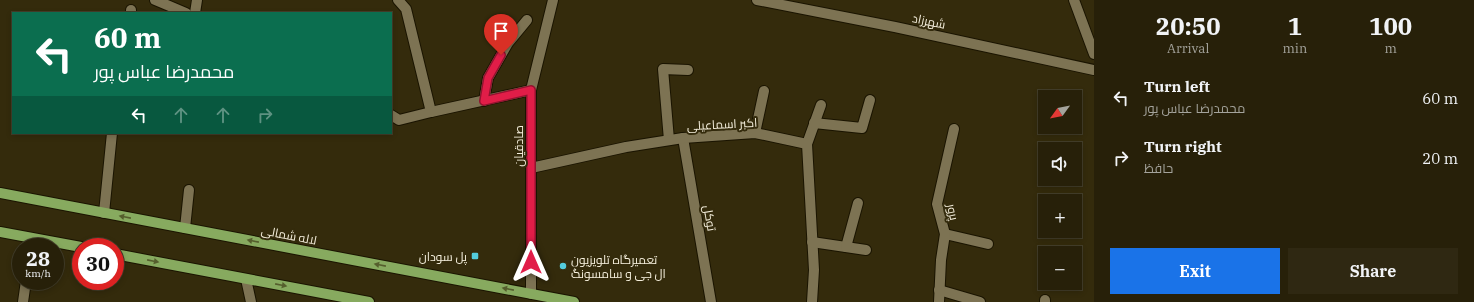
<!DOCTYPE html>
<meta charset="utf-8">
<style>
:root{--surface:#272009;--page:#2f2812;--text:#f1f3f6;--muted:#a4a39c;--line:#433e2a;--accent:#1a73e8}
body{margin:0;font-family:"IBM Plex Serif",Cairo,serif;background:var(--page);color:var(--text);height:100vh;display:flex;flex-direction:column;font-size:15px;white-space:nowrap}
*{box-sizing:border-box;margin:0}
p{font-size:13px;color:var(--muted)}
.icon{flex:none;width:22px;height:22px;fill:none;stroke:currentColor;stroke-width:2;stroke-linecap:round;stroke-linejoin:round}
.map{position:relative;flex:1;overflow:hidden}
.details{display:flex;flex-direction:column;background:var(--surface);width:380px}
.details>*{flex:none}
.top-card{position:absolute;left:12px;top:12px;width:380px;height:122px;border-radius:0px;box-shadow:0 2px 6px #0003,0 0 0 1px var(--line);background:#0b6e4f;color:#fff;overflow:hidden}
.needle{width:26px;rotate:237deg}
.controls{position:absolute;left:1038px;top:90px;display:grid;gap:8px}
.controls a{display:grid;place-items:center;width:44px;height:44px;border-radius:0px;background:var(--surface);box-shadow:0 2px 6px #0003,0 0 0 1px var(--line);font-size:20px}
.speed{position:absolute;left:12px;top:238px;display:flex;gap:8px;font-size:20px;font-weight:700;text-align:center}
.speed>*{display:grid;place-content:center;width:52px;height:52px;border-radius:50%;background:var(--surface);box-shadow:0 2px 6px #0003,0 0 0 1px var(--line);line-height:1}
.speed small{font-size:10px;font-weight:400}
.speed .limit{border:6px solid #d22;background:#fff;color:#111}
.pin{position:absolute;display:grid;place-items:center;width:34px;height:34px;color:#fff;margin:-41px -17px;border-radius:50% 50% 50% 0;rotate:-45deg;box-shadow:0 0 4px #0007}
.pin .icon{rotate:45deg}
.me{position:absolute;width:44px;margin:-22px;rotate:0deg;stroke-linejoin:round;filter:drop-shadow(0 0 3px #0008)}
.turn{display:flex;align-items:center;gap:14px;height:84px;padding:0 16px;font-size:18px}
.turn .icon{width:52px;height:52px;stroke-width:2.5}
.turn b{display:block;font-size:28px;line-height:34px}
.lanes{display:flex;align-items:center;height:38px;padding:0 16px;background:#0003;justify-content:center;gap:20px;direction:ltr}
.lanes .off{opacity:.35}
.eta{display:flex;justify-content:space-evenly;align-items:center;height:68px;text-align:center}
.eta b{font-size:24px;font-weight:700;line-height:28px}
.cta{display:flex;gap:8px;margin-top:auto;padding:8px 16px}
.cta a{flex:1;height:46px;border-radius:0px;background:var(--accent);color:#fff;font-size:16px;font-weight:700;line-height:46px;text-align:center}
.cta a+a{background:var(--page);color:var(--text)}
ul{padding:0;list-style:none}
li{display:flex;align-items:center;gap:12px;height:60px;padding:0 16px}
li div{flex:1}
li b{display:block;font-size:15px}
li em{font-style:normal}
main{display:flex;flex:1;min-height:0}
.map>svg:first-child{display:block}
</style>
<main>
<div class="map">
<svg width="1094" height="302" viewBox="0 0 1094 302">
<rect width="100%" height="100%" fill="#342b0c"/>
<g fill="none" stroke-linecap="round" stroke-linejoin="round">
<g stroke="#1a1400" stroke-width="12">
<g id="minor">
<path d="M155 0 186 13"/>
<path d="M398 0 406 9 431 112"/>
<path d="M757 0 895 27 1094 70"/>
<path d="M1074 0 1094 54"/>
<path d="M131 13V10"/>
<path d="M195 13 197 0"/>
<path d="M484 101 488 78 508 43 527 20"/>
<path d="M391 115 399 120 431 112 531 90"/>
<path d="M814 123 862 128 870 100"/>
<path d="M755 133 764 91"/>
<path d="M683 138 711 302"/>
<path d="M669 140 663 69 688 70"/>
<path d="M807 144 821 105"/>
<path d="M531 168 626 147 683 138 755 133 807 144 814 270 812 302"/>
<path d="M104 213 112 133"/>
<path d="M185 228 189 190"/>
<path d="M945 234 988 244"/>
<path d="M812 242 866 250"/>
<path d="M30 247 31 238"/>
<path d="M846 247 858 203"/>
<path d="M246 279 251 302"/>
<path d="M939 290 980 302"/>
<path d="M531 294V90L553 0"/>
<path d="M23 302 26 281"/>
<path d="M939 302 941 260 945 234 937 204 954 129"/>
<path d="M1045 302V300"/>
</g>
</g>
<g stroke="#1a1400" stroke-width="12">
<g id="major">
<path d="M0 193 574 302"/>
<path d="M0 232 81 247"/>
<path d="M115 254 369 302"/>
</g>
</g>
<use href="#minor" stroke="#7d7353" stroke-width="10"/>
<use href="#major" stroke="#87aa5f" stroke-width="10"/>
</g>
<defs><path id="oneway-solid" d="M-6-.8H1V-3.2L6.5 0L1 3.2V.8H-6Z"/></defs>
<g fill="#555e2d">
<use href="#oneway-solid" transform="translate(125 217) rotate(-169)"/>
<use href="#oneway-solid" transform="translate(253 241) rotate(-169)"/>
<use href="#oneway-solid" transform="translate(153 261) rotate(11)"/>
<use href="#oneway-solid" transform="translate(380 265) rotate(-169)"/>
<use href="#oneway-solid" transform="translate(281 285) rotate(11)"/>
<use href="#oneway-solid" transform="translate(508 289) rotate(-169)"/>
</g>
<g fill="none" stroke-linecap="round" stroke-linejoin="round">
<g stroke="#92132f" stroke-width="10">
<path id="route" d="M501 55 488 78 484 101 531 90V262"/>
</g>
<use href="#route" stroke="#e11d48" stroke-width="7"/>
</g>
<g fill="#53cbdc" stroke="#342b0c" stroke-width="1.5">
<rect x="471" y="252" width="8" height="8" rx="2"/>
<circle cx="563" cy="266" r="4"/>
</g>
<g text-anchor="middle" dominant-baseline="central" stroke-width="4" stroke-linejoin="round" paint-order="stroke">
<g font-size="12" fill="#f6f0de" stroke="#342b0c">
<text transform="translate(929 21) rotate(12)">شهرزاد</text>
<text transform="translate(722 124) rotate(-3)">اکبر اسماعیلی</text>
<text transform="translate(518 146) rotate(-90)">صادقیان</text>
<text transform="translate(953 212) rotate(78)">پرور</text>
<text transform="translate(710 218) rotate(80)">توکل</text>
<text transform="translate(289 235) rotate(11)">لاله شمالی</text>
</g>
<g font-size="12" fill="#f6f0de" stroke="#342b0c" text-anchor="end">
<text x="467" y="256">پل سودان</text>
<text x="571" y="259" text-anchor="start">تعمیرگاه تلویزیون<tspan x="571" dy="14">ال جی و سامسونگ</tspan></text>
</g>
</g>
</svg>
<div class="controls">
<a><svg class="needle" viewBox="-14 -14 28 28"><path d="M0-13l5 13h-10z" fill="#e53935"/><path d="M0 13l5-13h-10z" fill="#a4a39c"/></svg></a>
<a><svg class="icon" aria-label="sound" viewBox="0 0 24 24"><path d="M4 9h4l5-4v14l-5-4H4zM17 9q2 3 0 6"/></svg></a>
<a>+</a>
<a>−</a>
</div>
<div class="speed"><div>28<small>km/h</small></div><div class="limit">30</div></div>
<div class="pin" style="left:501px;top:55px;background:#d93025"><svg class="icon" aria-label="arrive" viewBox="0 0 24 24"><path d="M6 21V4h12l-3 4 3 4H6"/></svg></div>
<svg class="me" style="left:531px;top:262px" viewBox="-20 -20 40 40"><path d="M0-17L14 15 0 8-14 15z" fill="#e11d48" stroke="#fff" stroke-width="4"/></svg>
<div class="top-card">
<div class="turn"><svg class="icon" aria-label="left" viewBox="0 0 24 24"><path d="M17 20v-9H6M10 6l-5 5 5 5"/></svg><div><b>60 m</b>محمدرضا عباس پور</div></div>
<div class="lanes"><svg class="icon" aria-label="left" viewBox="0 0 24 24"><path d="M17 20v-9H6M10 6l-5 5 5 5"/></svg><svg class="icon off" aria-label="ahead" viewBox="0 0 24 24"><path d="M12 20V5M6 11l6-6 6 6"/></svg><svg class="icon off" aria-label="ahead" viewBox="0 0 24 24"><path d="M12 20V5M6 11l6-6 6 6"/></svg><svg class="icon off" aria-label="right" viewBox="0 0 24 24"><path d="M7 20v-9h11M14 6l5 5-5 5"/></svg></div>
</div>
</div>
<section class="details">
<div class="eta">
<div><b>20:50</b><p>Arrival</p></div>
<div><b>1</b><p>min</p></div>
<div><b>100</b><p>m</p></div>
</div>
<ul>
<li><svg class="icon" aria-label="left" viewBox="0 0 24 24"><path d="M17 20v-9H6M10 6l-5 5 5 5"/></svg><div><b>Turn left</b><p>محمدرضا عباس پور</p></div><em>60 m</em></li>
<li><svg class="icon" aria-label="right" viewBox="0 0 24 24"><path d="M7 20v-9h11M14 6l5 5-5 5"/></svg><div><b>Turn right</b><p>حافظ</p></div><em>20 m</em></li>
</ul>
<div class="cta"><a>Exit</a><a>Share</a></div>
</section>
</main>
